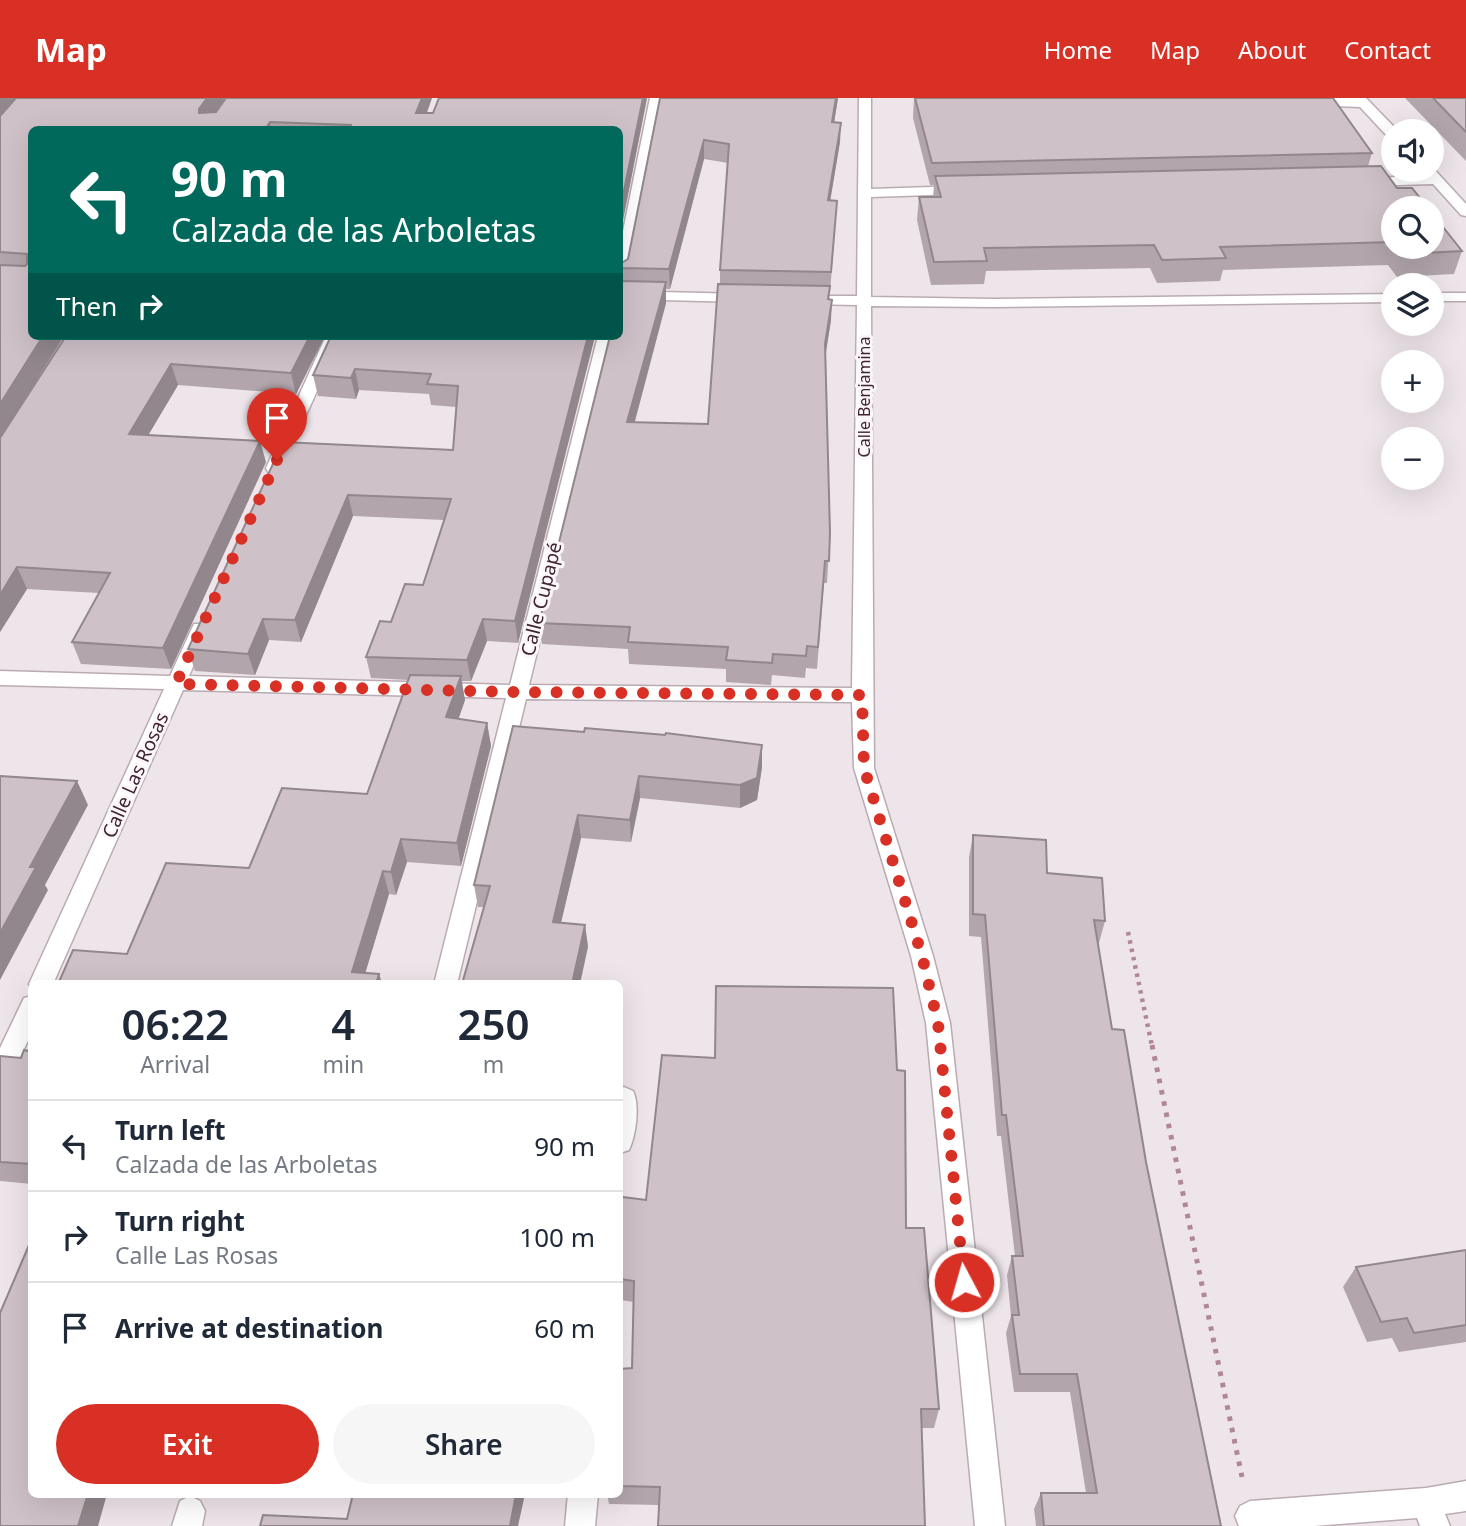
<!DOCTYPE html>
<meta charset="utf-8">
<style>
:root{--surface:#fff;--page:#f6f6f7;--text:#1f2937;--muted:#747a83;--line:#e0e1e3;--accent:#d93025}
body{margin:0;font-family:"Noto Sans",sans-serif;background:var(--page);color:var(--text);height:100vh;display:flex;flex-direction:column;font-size:26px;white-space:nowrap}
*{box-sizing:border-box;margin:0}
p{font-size:23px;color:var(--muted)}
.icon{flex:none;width:38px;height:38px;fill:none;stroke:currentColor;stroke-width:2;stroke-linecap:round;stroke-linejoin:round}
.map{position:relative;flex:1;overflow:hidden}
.sheet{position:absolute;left:28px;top:882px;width:595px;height:518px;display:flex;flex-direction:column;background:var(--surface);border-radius:10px;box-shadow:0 7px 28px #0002}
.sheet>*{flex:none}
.banner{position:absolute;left:28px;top:28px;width:595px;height:214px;border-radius:10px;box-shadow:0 7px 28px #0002;background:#00695c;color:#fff;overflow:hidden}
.controls{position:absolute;left:1381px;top:21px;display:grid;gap:14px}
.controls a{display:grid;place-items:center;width:63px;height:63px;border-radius:50%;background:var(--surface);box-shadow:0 7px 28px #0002;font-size:35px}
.pin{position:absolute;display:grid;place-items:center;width:60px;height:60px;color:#fff;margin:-72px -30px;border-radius:50% 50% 50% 0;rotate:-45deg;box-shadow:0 0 7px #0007}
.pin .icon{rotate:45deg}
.me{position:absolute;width:77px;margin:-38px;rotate:354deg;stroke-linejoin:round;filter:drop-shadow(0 0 5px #0008)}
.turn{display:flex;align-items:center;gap:24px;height:147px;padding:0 28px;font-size:32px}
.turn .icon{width:91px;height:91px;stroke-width:2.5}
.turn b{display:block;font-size:49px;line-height:60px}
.then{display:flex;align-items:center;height:66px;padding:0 28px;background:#0003;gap:14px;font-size:26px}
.eta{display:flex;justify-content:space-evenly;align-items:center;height:119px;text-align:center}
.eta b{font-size:42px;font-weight:600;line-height:49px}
.primary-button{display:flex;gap:14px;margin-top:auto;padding:14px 28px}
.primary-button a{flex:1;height:80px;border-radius:42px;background:var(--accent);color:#fff;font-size:28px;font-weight:600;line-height:80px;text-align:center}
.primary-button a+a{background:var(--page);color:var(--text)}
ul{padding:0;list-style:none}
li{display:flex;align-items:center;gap:21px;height:91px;padding:0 28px;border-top:2px solid var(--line)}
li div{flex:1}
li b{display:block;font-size:26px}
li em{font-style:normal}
header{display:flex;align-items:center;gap:42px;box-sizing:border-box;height:98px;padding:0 35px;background:var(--accent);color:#fff}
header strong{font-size:33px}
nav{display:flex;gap:38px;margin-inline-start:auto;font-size:24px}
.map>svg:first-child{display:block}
</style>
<header>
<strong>Map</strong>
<nav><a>Home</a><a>Map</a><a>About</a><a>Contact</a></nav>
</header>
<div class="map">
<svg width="1466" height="1428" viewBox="0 0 1466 1428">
<rect width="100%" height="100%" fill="#eee5ea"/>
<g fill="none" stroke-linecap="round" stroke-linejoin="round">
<g stroke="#baabb2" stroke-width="3">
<g id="minor">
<path d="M650 0H662L627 181 620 185V148Z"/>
<path d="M859 0H871V91L962 88 969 92 962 96 871 99V199L993 201 1393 196V204L993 209 871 208 874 670 933 858 950 925 1005 1428H975L926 925 911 858 854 670 852 604 526 601 457 886H434L506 600 183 592 53 886H32V890L29 886 164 591 0 587V573L170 578 192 530 194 526H208L210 530 189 578 510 587 598 238H614L529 587 852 590 857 207 804 206 797 202 804 198H857Z"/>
<path d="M1310 0H1366L1398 33H1393V40L1388 39 1360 9 1306 7V1Z"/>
<path d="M1432 69 1466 106V118L1461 117 1433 86 1365 88 1358 84 1365 80 1426 78 1420 72H1432Z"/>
<path d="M620 193 743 196 750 200 743 204 620 201Z"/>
<rect x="1432" y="195" width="34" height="8"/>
<path d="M326 238H342L282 370 280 374H268L266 370Z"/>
<path d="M32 898V934L9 983 0 986V950L24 900Z"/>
<path d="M624 989 633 993C640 1007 636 1037 629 1052L620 1055V991Z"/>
<path d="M1466 1383V1413L1445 1416 1450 1428H1420L1417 1420 1314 1428H1239L1235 1418 1240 1408 1250 1403 1426 1390Z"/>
<path d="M568 1396H598L595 1428H565Z"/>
<path d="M190 1398 200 1403 205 1413 202 1428H172L180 1403Z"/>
</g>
</g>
<path stroke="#b18798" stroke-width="4.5" stroke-dasharray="3.5 5" stroke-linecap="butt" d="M1128 834 1152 948"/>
<path stroke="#b18798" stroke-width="5" stroke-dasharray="4.5 7" stroke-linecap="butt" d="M1152 947 1242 1379"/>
<use href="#minor" fill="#fff" fill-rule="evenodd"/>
</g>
<g fill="#b2a6ac" fill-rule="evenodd">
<path d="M0 0H225L215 14 432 0 427 15H433L439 0H647L620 137V32H32V238H64L1 339 66 238H325L296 296 178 287 148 337 266 364 171 571 81 566 72 544 99 495 27 491 0 534Z"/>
<path d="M660 0H838L834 24 840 44 830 102 837 103 830 195H829L831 222 825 258 830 435 827 485H824L817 571 806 570 805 580 772 577 771 587 726 584V571L629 566 628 551 542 546 539 525 620 238V166L628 161ZM704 61 728 65 720 172V186L708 326 634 325 666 205V191H670Z"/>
<path d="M914 0 1372 55 1368 68 1393 110V149H1432L1462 153 1454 176 1397 179 1388 167 1223 172 1220 183 1157 185 1150 170 986 173 984 186 931 187 917 122 919 99H933L934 87H930L913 20Z"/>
<path d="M1405 0H1466V63Z"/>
<path d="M331 238H595L518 545 487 543 471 583H461L465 602 458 621 487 625 491 648 461 768 407 764 396 797 389 796 365 875 379 876 382 886H58L127 856 249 770 367 696 409 582 371 580 366 559 391 524 423 487 444 422 353 418 301 544 269 542 255 577 195 573 188 551 283 344 453 352 456 309 431 307 429 296 359 292 356 301 318 298 313 277Z"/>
<path d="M584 634 762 647V669L757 702 740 710 640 700 631 744 581 740 561 824 585 827 588 849 484 809H478L474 787Z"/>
<path d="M973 737 1047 775 1105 823 1099 845H1098L1112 931 1146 1064 1221 1428H1036L1034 1411 1041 1395H1086L1070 1294H1014L1006 1235 1011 1218 1007 1177 1012 1158H1015L1001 1038H997L981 839 969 838V759Z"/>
<path d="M32 945V1086L0 1083V958L21 960 28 953Z"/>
<path d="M906 1130 939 1311 934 1330H921L659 1407 609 1406 607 1396H620V1271L632 1270 634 1204 620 1202V1141Z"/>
<path d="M1466 1152V1244L1399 1254 1392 1240 1367 1244 1343 1189 1356 1169Z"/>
</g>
<g fill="#91878c">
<path d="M0 0H18L0 21Z"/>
<path d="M207 0H225L204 31 199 11Z"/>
<path d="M422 0H432L420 32 416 15Z"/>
<path d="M643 0H647L620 137V112Z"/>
<path d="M836 0H838L831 44 832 24Z"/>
<path d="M270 24 271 32H265Z"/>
<path d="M841 25 840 44 827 122 828 102Z"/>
<path d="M704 42V61L670 191 669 171Z"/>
<path d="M666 184V205L629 346 627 324Z"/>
<path d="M832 202 831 222 824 267 825 246Z"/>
<path d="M43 238H64L0 341V306Z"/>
<path d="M310 238H325L296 296 291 275Z"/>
<path d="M588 238H595L518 545 515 523Z"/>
<path d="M171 266 178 287 136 358 129 336Z"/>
<path d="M355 271 359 292 356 301 351 280Z"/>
<path d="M260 343 266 364 171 571 163 550Z"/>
<path d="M348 397 353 418 301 544 295 522Z"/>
<path d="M17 469 27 491 0 534V497Z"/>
<path d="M263 521 269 542 255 577 248 556Z"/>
<path d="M483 521 487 543 471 583 467 562Z"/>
<path d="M461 578 465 602 451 643 446 619Z"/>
<path d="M487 625 491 648 461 768 457 745Z"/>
<path d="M762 647V669L757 702 740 710V687Z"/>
<path d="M639 678 640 700 631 744 630 722Z"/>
<path d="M77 683 88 707 45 787 48 792 0 882V835L30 769Z"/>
<path d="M578 717 581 740 556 846 553 824Z"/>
<path d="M401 741 407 764 396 797 391 774Z"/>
<path d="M383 773 389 796 362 886 352 874Z"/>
<path d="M585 827 588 849 580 886H572Z"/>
<path d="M379 876 382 886H376Z"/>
<path d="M88 1396H107L98 1428H78Z"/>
<path d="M516 1396H525L518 1428H510Z"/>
</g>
<g fill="#cfc1c8" stroke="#91878c" stroke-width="2">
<path d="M16 0H207L199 11V15L216 14 226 0H422L416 15H433L439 0H643L620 112V32H349L351 27 270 24 265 32H32V238H43L0 306V167L25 168 27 166V156L0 154V18Z"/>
<path d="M660 0H836L832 24 841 25 828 102 837 103 831 174 720 172 729 46 704 42 669 171 620 170V166L628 161Z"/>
<path d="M915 0H1333L1372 55 932 65Z"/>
<path d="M1433 0H1466V34Z"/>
<path d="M1381 68 1397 90H1412L1428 110H1393V144L1220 149 1226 160 1162 162 1154 147 984 150 987 163 934 164 919 99H941L935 78Z"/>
<path d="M1432 115 1462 153 1405 156 1399 149H1432Z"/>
<path d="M620 183 666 184 627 324 708 326 718 186 830 188 828 201 832 202 825 246 830 435 829 463H825L818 549 807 548 806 558 773 556 772 565 726 562 728 549 628 544 630 529 539 525 610 238H620Z"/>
<path d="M66 238H310L291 275 171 266 129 336 260 343 163 550 72 544 110 475 17 469 0 497V340Z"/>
<path d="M331 238H588L515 523 483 521 467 562 366 559 380 523 391 524 405 486 423 487 451 401 348 397 295 522 263 521 248 556 188 551 283 344 453 352 458 288 427 286 431 276 355 271 351 280 313 277Z"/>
<path d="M410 577 461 578 446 619 487 625 457 745 401 741 391 774 383 773 352 874 379 876 376 886H58L73 852 127 856 166 765 249 770 282 690 367 696Z"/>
<path d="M513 628 584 634 585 630 665 637 666 635 762 647 757 680 740 687 639 678 630 722 578 717 553 824 585 827 572 886H462L490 788 474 787Z"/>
<path d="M0 678 77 683 30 769H36L0 835Z"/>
<path d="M973 737 1046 742 1047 775 1102 780 1105 823 1094 822 1112 931 1124 932 1146 1064 1221 1428H1044L1041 1395H1097L1077 1276H1020L1012 1217H1019L1012 1158H1023L1006 1017H1002L985 817 973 816Z"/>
<path d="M716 888 893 890 897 972 905 973 906 1130H924L939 1311H921L925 1428H658L660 1389 620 1388V1271L632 1270 634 1183 620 1181V1141L622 1099 646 1102 662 957 715 960Z"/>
<path d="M32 945V1066L0 1064V958L21 960 24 952 28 953Z"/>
<path d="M32 1140V1396H88L78 1428H0V1215Z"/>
<path d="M1466 1152V1227L1414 1235 1407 1220 1381 1224 1356 1169Z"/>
<path d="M353 1396H516L510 1428H260L263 1417 347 1421Z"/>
</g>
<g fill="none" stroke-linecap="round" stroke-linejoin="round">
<path stroke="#d93025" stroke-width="12" stroke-dasharray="0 21.6" d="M277 362 176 586 517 594 862 597 864 670 922 858 938 925 964 1184"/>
</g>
<g text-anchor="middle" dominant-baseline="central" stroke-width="6" stroke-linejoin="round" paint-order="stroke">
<g font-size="16" fill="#40242f" stroke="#faf6f9">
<text transform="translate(864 299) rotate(-90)">Calle Benjamina</text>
</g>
<g font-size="19" fill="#40242f" stroke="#faf6f9">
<text transform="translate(541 501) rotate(-76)">Calle Cupapé</text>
<text transform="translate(135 677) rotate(-66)">Calle Las Rosas</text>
</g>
</g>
</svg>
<div class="controls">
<a><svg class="icon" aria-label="sound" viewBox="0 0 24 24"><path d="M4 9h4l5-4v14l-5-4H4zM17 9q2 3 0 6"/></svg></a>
<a><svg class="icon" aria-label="search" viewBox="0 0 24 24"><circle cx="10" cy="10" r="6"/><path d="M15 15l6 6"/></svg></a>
<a><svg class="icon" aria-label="layers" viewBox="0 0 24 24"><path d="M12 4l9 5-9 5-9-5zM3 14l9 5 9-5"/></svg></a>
<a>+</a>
<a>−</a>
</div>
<div class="pin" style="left:277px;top:362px;background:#d93025"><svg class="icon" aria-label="arrive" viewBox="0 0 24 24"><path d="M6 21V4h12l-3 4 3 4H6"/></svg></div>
<svg class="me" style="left:964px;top:1184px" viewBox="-20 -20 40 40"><circle r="17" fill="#d93025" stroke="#fff" stroke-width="3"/><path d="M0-11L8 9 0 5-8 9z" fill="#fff"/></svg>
<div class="banner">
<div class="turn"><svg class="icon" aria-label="left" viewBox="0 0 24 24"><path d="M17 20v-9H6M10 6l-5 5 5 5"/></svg><div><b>90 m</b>Calzada de las Arboletas</div></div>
<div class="then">Then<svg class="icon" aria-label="right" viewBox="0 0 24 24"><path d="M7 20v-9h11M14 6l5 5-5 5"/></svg></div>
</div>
<section class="sheet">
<div class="eta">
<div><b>06:22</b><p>Arrival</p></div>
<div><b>4</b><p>min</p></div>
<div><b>250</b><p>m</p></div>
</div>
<ul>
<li><svg class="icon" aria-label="left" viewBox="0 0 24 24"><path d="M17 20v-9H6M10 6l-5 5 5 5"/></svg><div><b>Turn left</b><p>Calzada de las Arboletas</p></div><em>90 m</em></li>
<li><svg class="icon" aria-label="right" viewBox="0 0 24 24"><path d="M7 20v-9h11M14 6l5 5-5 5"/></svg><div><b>Turn right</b><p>Calle Las Rosas</p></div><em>100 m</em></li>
<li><svg class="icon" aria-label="arrive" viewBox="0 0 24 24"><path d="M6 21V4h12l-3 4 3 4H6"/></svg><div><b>Arrive at destination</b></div><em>60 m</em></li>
</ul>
<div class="primary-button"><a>Exit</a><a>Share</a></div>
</section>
</div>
